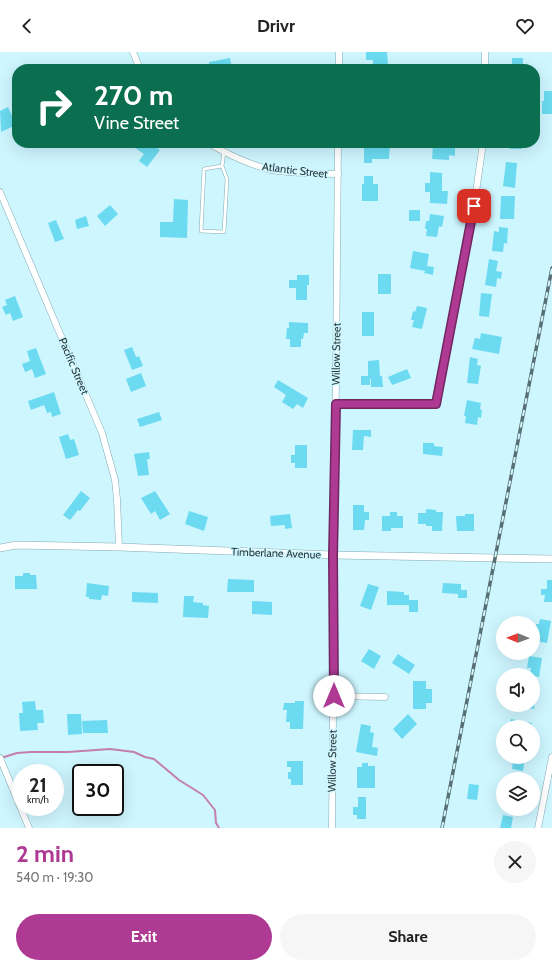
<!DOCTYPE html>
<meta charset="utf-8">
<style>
:root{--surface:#fff;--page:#f6f6f6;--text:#222;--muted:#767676;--accent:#ae3a93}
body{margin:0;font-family:Cabin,sans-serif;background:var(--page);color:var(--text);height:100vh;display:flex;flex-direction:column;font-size:15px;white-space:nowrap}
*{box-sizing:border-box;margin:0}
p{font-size:13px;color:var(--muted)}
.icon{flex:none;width:22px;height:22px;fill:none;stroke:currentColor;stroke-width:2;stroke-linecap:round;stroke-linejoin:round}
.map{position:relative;height:776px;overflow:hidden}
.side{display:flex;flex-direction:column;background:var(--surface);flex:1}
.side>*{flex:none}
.hud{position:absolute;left:12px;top:12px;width:528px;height:84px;border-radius:16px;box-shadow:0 4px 16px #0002;background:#0b6e4f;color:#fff;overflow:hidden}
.needle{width:26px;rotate:271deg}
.buttons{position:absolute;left:496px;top:564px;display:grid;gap:8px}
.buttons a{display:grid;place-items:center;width:44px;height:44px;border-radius:50%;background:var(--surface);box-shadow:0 4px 16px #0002;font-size:20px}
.speed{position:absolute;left:12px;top:712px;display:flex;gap:8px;font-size:20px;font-weight:700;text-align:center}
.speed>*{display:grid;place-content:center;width:52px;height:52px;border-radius:50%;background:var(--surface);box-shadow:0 4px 16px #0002;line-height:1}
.speed small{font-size:10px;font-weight:400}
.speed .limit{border:2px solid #111;border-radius:6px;background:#fff;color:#111}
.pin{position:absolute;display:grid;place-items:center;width:34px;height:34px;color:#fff;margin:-17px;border-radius:8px;box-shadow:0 2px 6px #0006}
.me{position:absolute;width:44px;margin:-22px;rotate:0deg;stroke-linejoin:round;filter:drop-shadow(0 0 3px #0008)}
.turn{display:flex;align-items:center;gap:14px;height:84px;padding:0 16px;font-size:18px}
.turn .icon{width:52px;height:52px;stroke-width:2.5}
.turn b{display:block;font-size:28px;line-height:34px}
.round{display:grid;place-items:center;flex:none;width:42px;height:42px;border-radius:21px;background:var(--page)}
.summary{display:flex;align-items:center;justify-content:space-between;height:68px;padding:0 16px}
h1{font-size:24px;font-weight:700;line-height:30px;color:var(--accent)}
.cta{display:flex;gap:8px;margin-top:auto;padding:8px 16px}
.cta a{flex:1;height:46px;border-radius:24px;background:var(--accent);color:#fff;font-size:16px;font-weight:700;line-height:46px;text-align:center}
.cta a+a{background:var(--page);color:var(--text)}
header{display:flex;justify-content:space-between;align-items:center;height:52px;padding:0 16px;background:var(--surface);font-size:18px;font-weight:700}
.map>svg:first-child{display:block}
</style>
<header><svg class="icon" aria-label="back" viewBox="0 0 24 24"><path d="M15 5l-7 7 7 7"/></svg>Drivr<svg class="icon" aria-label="heart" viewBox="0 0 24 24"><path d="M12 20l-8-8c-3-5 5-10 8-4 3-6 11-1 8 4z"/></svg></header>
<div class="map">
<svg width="552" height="776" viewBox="0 0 552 776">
<rect width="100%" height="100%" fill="#cef6ff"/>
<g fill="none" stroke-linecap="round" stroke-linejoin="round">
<path stroke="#c37faf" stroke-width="2" d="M1 706 17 701 31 700H68L110 697 134 700 145 705 154 707 179 728 203 743 215 758 216 771 219 776"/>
</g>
<g fill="#6cdbf1">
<path d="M366 0H387L388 13H373V8H366Z"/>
<path d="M230 6 232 17H200L199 15 209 13V10Z"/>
<rect x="512" y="6" width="11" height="11"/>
<path d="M544 39H552V62H542V49H544Z"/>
<path d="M8 55 16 73 1 80 0 59Z"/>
<path d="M128 91H150L160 98 147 115 139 109 144 102Z"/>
<rect x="510" y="91" width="12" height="6"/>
<path d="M369 92H390L389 107H372V111H364V96H369Z"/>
<path d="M433 93 455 95V104L449 103V108L432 107Z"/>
<path d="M506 110 517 111 515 136 503 134Z"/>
<path d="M430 120 442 121V139H448L447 152 430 151V140H425V131H430Z"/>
<path d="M364 124H373V132H378V149H362V132H364Z"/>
<path d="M501 144H515L514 167H500Z"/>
<path d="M174 147 188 148 187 186 160 185V170H173Z"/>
<path d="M110 153 118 162 105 174 97 164Z"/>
<rect x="409" y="158" width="11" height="11"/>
<path d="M430 162 444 164 442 175 439 174 437 185 426 184 427 177H425L426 169H429Z"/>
<path d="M86 164 89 174 77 177 75 168Z"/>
<path d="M56 168 64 187 55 190 48 171Z"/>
<path d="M499 175 508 176 507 192 504 191 503 200 492 199 494 179 499 180Z"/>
<path d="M413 199 429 202 427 214 434 215 433 223 424 221 425 219 410 216Z"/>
<path d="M489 207 498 209 496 219 502 220 501 227 497 226 496 235 485 233Z"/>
<rect x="378" y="222" width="13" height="20"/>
<path d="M297 223H309V233H307V248H296V236H289V228H297Z"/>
<path d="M481 241 492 242 489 265 479 264Z"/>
<path d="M15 244 23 265 13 269 10 261 6 263 2 255 7 253 5 248Z"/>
<path d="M417 254 427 256 422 277 412 275 414 268H411L413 259 415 260Z"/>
<rect x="362" y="260" width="12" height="24"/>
<path d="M289 270 308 271V281H304L303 287H301V295H290V287H286L287 276H289Z"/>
<path d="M481 281 502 285 499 302 472 297 475 286 480 287Z"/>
<path d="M132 295 136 305 139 304 143 314 132 318 124 298Z"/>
<path d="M36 296 46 322 35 326 32 317 25 320 22 312 30 309 27 299Z"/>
<path d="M470 305 478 307 477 313 481 314 478 332 467 331Z"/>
<path d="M379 308 380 324H382L383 335H371V327H370V333H361V324H368V309Z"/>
<path d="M407 317 411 326 392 333 388 325Z"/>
<path d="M141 321 146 334 131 340 126 327Z"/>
<path d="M278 328 308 346 303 356 297 352 293 357 282 350 286 343 274 335Z"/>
<path d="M54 340 61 362 52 365 51 360 47 361 44 353 31 358 28 349Z"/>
<path d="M467 348 481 351 480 357 482 358 481 366 478 365 477 373 465 371 466 364H464Z"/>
<path d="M159 360 162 368 140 375 137 367Z"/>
<path d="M353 378H371V385L364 384 363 398H352Z"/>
<path d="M68 382 70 388 74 387 79 403 66 407 59 385Z"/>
<path d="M423 391H434V394L443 395 442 404 423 402Z"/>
<path d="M295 393H307V416H295V411H291V403H295Z"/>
<path d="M149 400 150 407H147L149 423 138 424 134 402Z"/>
<path d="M81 439 90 446 80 459 78 458 70 468 63 463Z"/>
<path d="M155 439 170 462 160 468 155 459 151 462 141 446Z"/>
<path d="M353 453H364V460H369V468H365L364 478H353Z"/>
<path d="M426 457 436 458V460H443L442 479H432V474H426V472H418V461H426Z"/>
<path d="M189 459 208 465 204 479 185 472Z"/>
<path d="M390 460H397V464H403V476H391V479H382V464H390Z"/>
<path d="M290 462 292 476 285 477V473L271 474 270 464Z"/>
<path d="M465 462H474V479H457L456 464H465Z"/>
<path d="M23 521H30V523H36L37 537H15V524H23Z"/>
<path d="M228 527 254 528V540H227Z"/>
<path d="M547 528H552V550H544L545 543H541V537H547Z"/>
<path d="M87 531 109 534 108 544 102 543 101 548 89 547V545H86Z"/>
<path d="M443 531 461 532V538H467V546H458V542L442 541Z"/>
<path d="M368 532 379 535 371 558 360 554Z"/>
<path d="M387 539 404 540V543H409V548H418V560H409V553H387Z"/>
<path d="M132 540 158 541V551L132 550Z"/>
<path d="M184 544H194L193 550 203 551V553L209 554 208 566 183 565Z"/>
<path d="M252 549 272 550V563L252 562Z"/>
<path d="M540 567 551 569 547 591 536 589 538 578H535L536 572H539Z"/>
<path d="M369 597 381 604 374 617 361 609Z"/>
<path d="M398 602 415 613 409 622 392 611Z"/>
<path d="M529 604 542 606 539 625 530 623 531 616H527Z"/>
<path d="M413 629H426V637H432V651H426V657H413Z"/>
<path d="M533 635 537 636 534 657 519 655 520 653H533Z"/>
<path d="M35 649 36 658H43L44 671H37L38 678 20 679 19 661H23L22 650Z"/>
<path d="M295 649H304L303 677H290V670H286L287 658H283L284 651H295Z"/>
<path d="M67 662H81L82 682 68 683Z"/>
<path d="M408 662 417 672 402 687 393 677Z"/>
<path d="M511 667 532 671 531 675H509Z"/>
<path d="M107 668 108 681H83L82 669Z"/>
<path d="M361 672 371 674 370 680 374 681 372 695 378 696 377 704 356 700Z"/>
<path d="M510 705H525L523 719 512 717 513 709H509Z"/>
<path d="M287 709H303V733H291V727H288V720H291V715H287Z"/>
<path d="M362 711H368V714H375V736H357V715H362Z"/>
<path d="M469 732 479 733 477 748 467 747Z"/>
<path d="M358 745H366V767H357V763H353V755H358Z"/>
<path d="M503 763 513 765 511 776H500Z"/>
</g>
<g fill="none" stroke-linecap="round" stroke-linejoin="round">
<g stroke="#84aab2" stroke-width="4">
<path id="service" d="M222 114 204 117 201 179 224 180 227 127 222 114 224 100"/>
</g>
<g stroke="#84aab2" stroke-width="7">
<g id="minor">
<path d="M133 0 140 17"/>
<path d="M339 17V0"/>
<path d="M485 17V0"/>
<path d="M208 91C227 102 246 111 267 117 290 122 315 121 338 122"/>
<path d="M0 140 102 381 115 428 117 447 119 495"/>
<path d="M336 352H436L474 154 483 91"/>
<path d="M333 644 385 645"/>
<path d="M0 706 29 776"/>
<path d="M332 776 338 91"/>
<path d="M538 776 552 705"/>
</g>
</g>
<g stroke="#84aab2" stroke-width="8">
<path id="tertiary" d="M0 496 16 493 119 495 333 503 552 507"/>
</g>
<use href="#service" stroke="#fff" stroke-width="3"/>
<use href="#minor" stroke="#fff" stroke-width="6"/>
<use href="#tertiary" stroke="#fff" stroke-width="7"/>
<g stroke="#576e72" stroke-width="3.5">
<path id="rail" d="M442 776 552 216"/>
</g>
<use href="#rail" stroke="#cef6ff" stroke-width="2" stroke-dasharray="6" stroke-linecap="butt"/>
</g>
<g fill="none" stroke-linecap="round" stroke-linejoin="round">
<g stroke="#712660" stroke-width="10">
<path id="route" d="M334 644 333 504 336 352H436L474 154"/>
</g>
<use href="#route" stroke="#ae3a93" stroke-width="7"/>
</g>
<g text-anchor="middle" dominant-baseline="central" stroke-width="3" stroke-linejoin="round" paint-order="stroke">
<g font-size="11" fill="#29393c" stroke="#cef6ff">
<text transform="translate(295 118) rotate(7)">Atlantic Street</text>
<text transform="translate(336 302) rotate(-89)">Willow Street</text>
<text transform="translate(74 314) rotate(67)">Pacific Street</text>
<text transform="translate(276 501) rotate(2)">Timberlane Avenue</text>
<text transform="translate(332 709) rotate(-89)">Willow Street</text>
</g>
</g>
</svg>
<div class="buttons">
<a><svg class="needle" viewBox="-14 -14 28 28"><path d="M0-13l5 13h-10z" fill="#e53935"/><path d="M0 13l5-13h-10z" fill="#767676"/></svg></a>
<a><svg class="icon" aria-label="sound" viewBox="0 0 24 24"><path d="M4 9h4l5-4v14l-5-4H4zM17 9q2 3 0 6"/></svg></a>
<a><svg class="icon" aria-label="search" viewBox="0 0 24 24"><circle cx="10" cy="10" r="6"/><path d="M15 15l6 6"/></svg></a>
<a><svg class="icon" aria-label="layers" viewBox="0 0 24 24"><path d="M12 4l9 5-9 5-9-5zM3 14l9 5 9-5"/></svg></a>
</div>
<div class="speed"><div>21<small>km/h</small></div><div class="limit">30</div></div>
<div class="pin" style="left:474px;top:154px;background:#d93025"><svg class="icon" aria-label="arrive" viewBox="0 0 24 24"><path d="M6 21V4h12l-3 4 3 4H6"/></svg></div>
<svg class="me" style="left:334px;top:644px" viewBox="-20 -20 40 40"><circle r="19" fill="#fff"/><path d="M0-13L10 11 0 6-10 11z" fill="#ae3a93"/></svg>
<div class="hud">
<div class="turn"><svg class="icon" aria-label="right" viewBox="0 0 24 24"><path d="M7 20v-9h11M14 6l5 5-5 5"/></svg><div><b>270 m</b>Vine Street</div></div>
</div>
</div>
<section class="side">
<div class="summary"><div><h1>2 min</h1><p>540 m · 19:30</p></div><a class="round"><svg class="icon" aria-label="close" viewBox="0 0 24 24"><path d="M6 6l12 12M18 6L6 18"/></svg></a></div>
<div class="cta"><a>Exit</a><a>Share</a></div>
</section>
